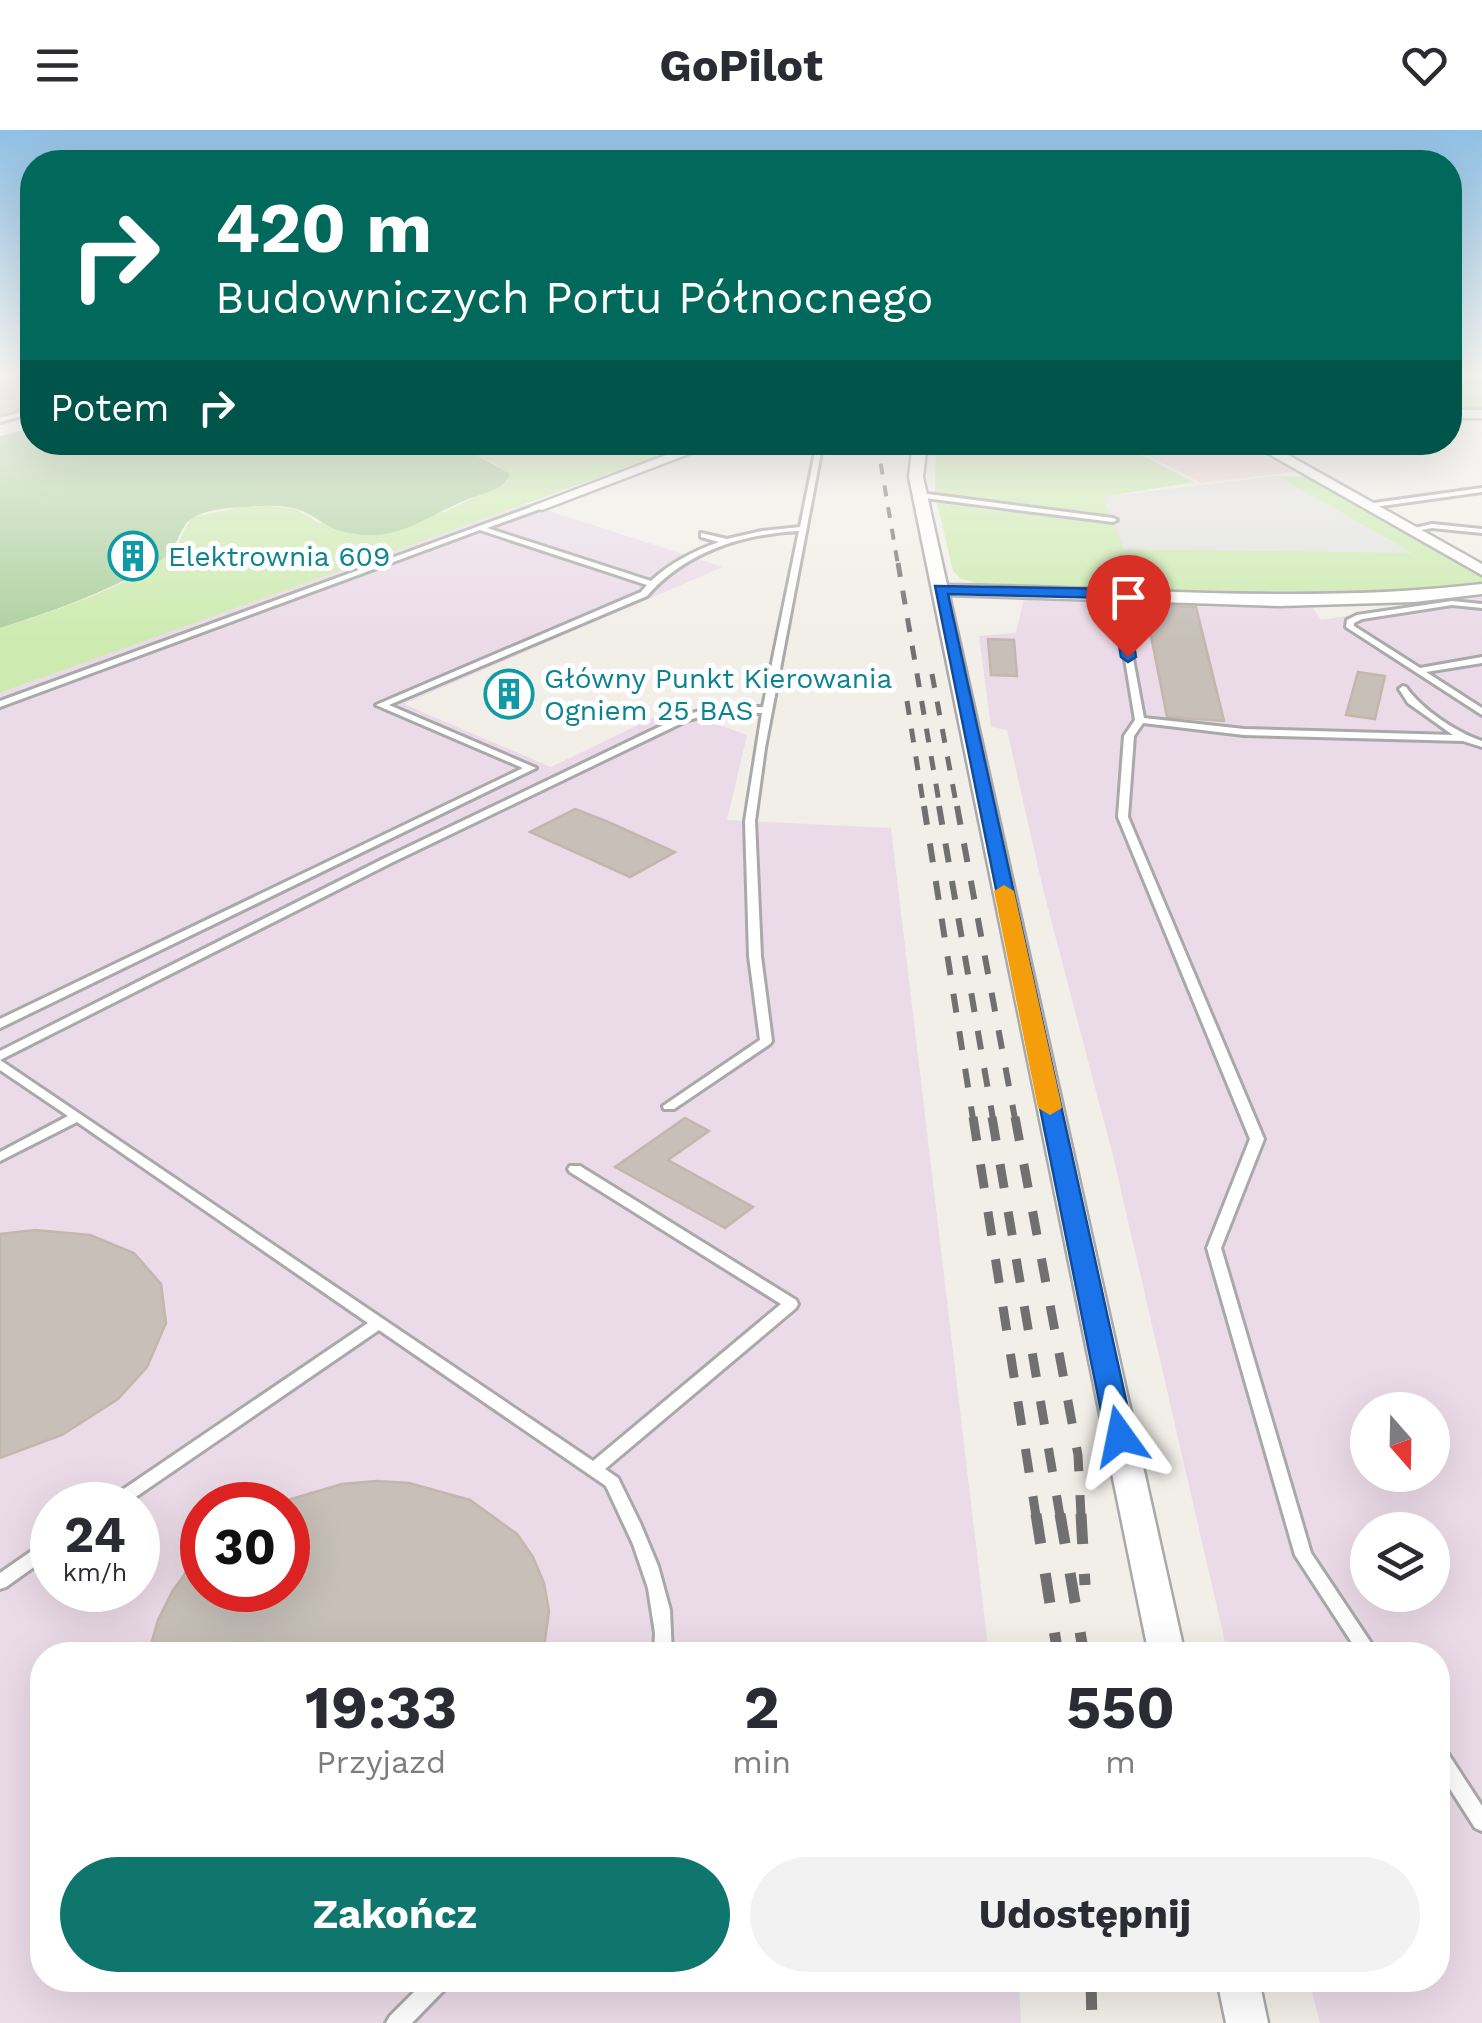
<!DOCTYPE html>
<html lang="pl">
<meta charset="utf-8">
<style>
:root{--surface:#fff;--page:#f2f2f3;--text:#2b2b33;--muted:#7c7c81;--accent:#0f766e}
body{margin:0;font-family:"Work Sans",sans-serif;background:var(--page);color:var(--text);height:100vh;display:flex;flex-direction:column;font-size:38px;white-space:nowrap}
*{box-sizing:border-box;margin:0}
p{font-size:32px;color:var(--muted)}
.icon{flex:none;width:55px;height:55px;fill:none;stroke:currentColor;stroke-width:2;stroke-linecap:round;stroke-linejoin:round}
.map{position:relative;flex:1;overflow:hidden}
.details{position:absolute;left:30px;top:1512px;width:1420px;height:350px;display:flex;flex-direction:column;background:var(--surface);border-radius:40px;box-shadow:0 10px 40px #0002}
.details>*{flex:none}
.hud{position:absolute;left:20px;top:20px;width:1442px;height:305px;border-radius:40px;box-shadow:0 10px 40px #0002;background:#00695c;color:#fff;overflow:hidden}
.needle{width:65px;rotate:160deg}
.buttons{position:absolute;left:1350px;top:1262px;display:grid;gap:20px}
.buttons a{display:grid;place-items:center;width:100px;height:100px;border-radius:50%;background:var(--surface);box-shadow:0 10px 40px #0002;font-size:50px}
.speed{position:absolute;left:30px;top:1352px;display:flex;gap:20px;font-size:50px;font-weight:700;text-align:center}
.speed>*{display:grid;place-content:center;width:130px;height:130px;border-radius:50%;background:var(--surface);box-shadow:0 10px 40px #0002;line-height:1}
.speed small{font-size:25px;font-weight:400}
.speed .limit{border:15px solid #d22;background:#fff;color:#111}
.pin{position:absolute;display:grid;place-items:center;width:85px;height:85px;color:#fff;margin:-102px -42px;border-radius:50% 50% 50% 0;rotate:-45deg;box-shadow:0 0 10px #0007}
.pin .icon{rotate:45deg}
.me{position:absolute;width:110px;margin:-55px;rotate:348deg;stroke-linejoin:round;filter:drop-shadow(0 0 8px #0008)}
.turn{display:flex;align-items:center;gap:35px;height:210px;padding:0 30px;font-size:45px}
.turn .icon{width:130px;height:130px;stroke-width:2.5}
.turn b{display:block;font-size:70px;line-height:85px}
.then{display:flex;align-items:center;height:95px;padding:0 30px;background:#0003;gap:20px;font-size:38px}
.eta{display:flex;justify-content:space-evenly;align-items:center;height:170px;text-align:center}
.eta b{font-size:60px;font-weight:700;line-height:70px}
.primary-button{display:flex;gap:20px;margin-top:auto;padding:20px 30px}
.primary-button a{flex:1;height:115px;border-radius:60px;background:var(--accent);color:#fff;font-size:40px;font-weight:700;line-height:115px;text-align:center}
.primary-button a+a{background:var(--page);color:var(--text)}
header{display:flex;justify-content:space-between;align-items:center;height:130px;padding:0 30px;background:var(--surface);font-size:45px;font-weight:700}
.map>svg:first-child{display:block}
</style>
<header><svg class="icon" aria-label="menu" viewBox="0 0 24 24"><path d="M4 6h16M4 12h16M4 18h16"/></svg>GoPilot<svg class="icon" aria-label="heart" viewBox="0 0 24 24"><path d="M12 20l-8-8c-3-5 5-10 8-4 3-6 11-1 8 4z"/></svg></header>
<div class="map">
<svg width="1482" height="1893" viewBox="0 0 1482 1893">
<rect width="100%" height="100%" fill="#f2efe9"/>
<path fill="#f2dad9" d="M1124 313H1240L1294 342 1201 353Z"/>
<g fill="#ebdbe8" fill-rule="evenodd">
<path d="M524 373 723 437 404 574 551 637 673 578 747 605 727 690 891 698 989 1525H42V1850H1019L1021 1893H0V563ZM52 1375H138V1460H52ZM202 1375H288V1460H202Z"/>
<path d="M1482 465V1893H1320L1309 1850H1438V1525H1228L1113 1026 1043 759 1007 600 991 597 979 506 1016 503 1024 469 1313 478 1321 490ZM1368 1280H1432V1345H1368ZM1368 1400H1432V1465H1368Z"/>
</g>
<path fill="#c7c7b4" d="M0 244H32V279L0 287Z"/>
<g fill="#cdebb0">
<rect x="1450" y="244" width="32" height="37"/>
<path d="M936 312 1117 313 1194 352 1104 367 1111 385 935 362Z"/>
<path d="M499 313H694L0 563V498C45 484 142 453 173 420 183 410 183 397 193 387L241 377 270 376 296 379 319 393 445 382 508 350 495 334 478 326Z"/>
<path d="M1277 346 1308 347 1482 446V455L1335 469 977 453 961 449 953 441 937 373 1115 395 1125 419 1410 422Z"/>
</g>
<path fill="#add19e" d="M32 298V312L499 313 478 326 510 344C504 361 481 363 466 370 422 388 397 414 344 402 326 398 314 384 297 379 280 374 260 376 243 377 227 378 197 380 186 394 174 411 178 421 155 434 107 462 53 481 0 498V306Z"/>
<path fill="#e2e2e2" d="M1277 346 1412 423 1124 419 1103 367Z"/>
<g fill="#c7bfb8" stroke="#c4b6ab" stroke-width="2.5">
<path d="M1145 475 1196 477 1224 591 1167 587Z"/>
<path d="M988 509 1014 510 1017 546 991 545Z"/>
<path d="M1358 542 1385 546 1375 589 1346 585Z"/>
<path d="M575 679 606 691 675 722 630 747 530 702Z"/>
<path d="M685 988 709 1001 668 1030 753 1077 725 1098 615 1037Z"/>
<path d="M35 1100 90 1105 134 1123 161 1154 166 1193 147 1237 118 1269 62 1305 0 1328V1104Z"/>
<path d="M376 1351 409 1353 470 1370 517 1404 533 1427 544 1453 549 1481 543 1525H148L158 1490 172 1462 202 1420V1460H288V1370L342 1354Z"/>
</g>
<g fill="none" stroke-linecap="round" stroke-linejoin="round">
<g stroke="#a9a9a9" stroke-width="6">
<g id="service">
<path d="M32 279V283L0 292V288Z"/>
<path d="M817 312H823L765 618 755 691 761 826 772 911 770 914 674 979H664L663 976 760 910 749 826 745 691 762 583H714L688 590 391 733 0 930V921L383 729 682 586 714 577H763L799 401C742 404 685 422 647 466L389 575 536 638 0 898V889L523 638 376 575 641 462 647 455 480 400 0 577V571L537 375 541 377 540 379 487 398 651 451C670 433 694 421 719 412L701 407V403L727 409 762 401 800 397Z"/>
<path d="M1482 358V362L1367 378 1363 376 1367 374Z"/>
<path d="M920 363 1113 388 1117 390 1113 392 917 367V363Z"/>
<path d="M1432 394 1482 399V403L1432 398 1410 402 1406 400Z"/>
<path d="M1114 462 1121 464 1144 588 1244 599 1453 605 1408 573 1399 559 1403 556 1406 557C1421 579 1457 603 1482 611V617L1463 611 1244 605 1143 593 1134 606 1128 687 1264 1009 1221 1118 1311 1423 1379 1525H1360L1295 1425 1207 1118 1250 1009 1118 687 1124 606 1135 590Z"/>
<path d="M1452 471 1482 474V478L1452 475 1362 489 1354 493V496L1420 538 1482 527V533L1426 542 1482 578V585L1346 497 1347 490 1357 485Z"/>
<path d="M0 930 593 1331 781 1174 570 1042 568 1039 570 1036H580L796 1170 798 1174 796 1178 605 1339 618 1348 640 1393 658 1436 670 1480 672 1525H654L655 1503 648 1458 633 1414 606 1356 379 1200 124 1375H104L106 1371 368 1193 77 992 0 1031V1022L68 986 0 940Z"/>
<path d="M52 1409V1424L6 1457 0 1459V1443L46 1411Z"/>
<path d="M1438 1617 1445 1619 1482 1676V1701L1475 1698 1438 1640Z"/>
<path d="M426 1850H450L447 1857 412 1893H386L390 1886Z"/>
</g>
</g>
<g stroke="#a9a9a9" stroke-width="5">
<g id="minor">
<rect x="1450" y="280" width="32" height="8"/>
<path d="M700 312H720L542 380 530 377Z"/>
<path d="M913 312H927L923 347 947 455C1126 457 1303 475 1482 454V464L1414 472 1279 476 949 465 1185 1525H1149L909 347Z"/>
<path d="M1248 312H1265L1482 434V445Z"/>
<path d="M1217 1850H1259L1268 1893H1226Z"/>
</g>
</g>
<use href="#service" fill="#fff" fill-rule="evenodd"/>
<use href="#minor" fill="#fff" fill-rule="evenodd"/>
<path stroke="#707070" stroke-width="4" stroke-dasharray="11 11" stroke-linecap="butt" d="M877 312 898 435"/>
<g stroke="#707070" stroke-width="5" stroke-dasharray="14 14" stroke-linecap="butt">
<path d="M898 433 940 678"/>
<path d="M932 544 957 678"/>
<path d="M907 571 924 678"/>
</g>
<g stroke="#707070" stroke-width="6" stroke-dasharray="19 19" stroke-linecap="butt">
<path d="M924 676 973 989"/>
<path d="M939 676 993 989"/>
<path d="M957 676 1015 989"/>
</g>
<g stroke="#707070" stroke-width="9" stroke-dasharray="24 24" stroke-linecap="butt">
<path d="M973 987 1036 1386"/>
<path d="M992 987 1060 1386"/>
<path d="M1015 987 1078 1325 1081 1386"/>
</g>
<g stroke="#707070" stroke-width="11" stroke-dasharray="30 30" stroke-linecap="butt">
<path d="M1036 1384 1058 1525"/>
<path d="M1060 1384 1084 1525"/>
<path d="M1081 1384 1085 1455"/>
<path d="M1091 1850 1092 1893"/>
</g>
</g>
<linearGradient id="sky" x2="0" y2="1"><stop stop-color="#8fc0e4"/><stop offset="0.48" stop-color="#f9f8f5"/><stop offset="1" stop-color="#f9f8f5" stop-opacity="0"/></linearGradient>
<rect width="1482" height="509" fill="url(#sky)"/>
<path fill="#1a73e8" stroke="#114b97" stroke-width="2.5" d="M935 456 1117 459 1125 464 1136 527 1128 532 1121 527 1111 468 948 464 1134 1306 1130 1314 1120 1317 1110 1314 1106 1306Z"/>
<path fill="#f59e0b" d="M1004 755 1014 761 1062 978 1050 985 1038 978 994 761Z"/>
<defs>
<g id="building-ring" transform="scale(2.5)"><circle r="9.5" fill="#fff" stroke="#0f9aa8" stroke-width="1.5"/><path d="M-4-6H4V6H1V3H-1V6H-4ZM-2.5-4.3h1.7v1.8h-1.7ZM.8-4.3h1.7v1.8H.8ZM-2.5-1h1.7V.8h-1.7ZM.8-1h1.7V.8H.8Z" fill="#0f9aa8"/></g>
</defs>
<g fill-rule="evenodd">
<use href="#building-ring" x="133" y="426"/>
<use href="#building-ring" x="509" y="564"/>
</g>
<g text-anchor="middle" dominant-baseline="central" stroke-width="10" stroke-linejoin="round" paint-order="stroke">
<g font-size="28" fill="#0d838f" stroke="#fff" text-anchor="start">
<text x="168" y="426">Elektrownia 609</text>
<text x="544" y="548">Główny Punkt Kierowania<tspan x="544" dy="32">Ogniem 25 BAS</tspan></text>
</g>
</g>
</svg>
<div class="buttons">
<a><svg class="needle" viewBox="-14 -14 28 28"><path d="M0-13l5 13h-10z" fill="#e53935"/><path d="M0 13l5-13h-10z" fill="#7c7c81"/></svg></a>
<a><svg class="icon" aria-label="layers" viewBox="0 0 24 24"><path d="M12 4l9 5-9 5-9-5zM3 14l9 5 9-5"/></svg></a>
</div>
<div class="speed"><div>24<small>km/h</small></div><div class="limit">30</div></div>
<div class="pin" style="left:1128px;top:527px;background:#d93025"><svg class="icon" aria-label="arrive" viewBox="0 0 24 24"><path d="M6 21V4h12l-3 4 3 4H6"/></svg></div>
<svg class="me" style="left:1120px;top:1306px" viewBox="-20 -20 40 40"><path d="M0-17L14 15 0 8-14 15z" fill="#1a73e8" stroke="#fff" stroke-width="4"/></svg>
<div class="hud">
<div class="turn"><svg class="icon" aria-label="right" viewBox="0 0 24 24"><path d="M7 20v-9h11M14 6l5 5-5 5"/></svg><div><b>420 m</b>Budowniczych Portu Północnego</div></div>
<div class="then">Potem<svg class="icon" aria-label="right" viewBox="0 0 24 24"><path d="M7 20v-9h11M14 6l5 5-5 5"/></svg></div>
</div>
<section class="details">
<div class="eta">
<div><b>19:33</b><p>Przyjazd</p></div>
<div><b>2</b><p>min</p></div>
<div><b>550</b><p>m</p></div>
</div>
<div class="primary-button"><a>Zakończ</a><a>Udostępnij</a></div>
</section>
</div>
